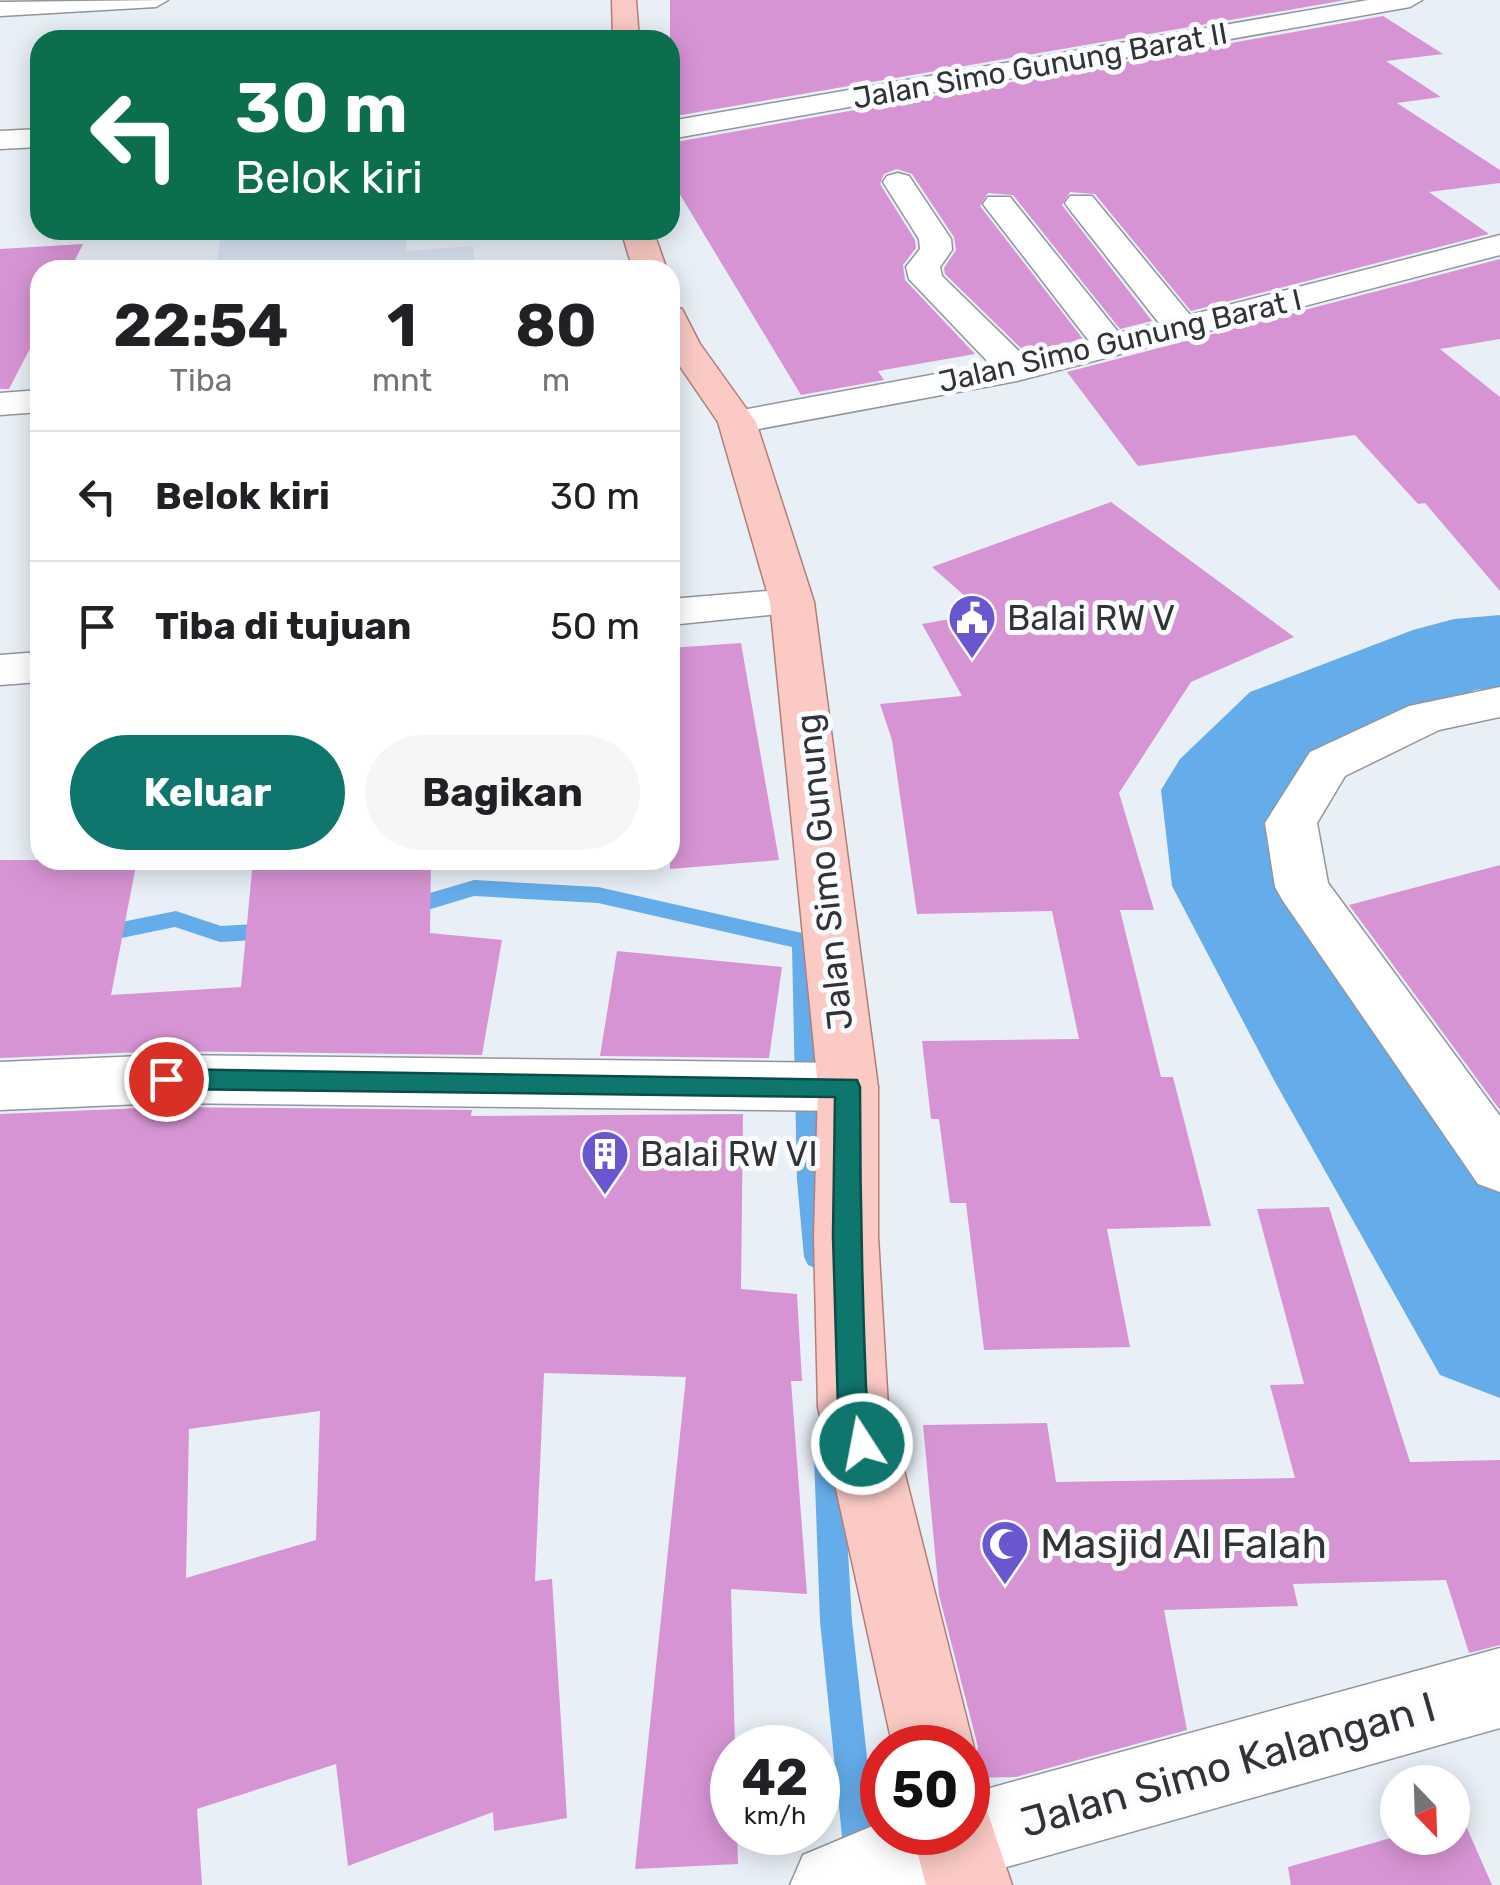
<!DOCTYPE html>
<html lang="id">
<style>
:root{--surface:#fff;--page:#f6f6f6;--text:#202124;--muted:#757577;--line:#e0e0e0;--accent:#0f766e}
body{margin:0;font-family:Rubik,sans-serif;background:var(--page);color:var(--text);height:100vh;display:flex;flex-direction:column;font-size:38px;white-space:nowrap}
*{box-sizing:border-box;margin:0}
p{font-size:32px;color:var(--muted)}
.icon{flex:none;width:55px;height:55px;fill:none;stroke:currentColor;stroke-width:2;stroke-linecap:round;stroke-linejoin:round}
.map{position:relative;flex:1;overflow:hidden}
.side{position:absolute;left:30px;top:260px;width:650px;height:610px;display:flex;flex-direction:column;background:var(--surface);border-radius:30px;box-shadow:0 5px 25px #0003}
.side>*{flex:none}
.guide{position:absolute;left:30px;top:30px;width:650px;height:210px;border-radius:30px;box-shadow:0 5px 25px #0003;background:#0b6e4f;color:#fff;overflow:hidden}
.needle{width:65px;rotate:157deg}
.fabs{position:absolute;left:1380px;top:1765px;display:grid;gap:20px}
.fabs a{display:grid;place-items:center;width:90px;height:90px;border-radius:50%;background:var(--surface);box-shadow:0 5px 25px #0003;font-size:50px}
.speed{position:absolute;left:710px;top:1725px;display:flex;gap:20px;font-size:50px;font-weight:700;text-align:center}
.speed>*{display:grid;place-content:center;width:130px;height:130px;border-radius:50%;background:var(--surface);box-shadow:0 5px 25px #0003;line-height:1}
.speed small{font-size:25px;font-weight:400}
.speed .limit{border:15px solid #d22;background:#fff;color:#111}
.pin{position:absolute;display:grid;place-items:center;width:85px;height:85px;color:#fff;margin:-42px;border:5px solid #fff;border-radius:50%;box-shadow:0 2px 10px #0007}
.me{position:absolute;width:110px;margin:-55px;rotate:349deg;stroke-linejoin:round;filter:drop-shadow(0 0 8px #0008)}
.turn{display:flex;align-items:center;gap:35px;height:210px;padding:0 40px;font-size:45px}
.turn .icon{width:130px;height:130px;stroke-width:2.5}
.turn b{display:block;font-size:70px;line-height:85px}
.eta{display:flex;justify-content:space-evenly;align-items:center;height:170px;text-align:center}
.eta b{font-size:60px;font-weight:700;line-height:70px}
.cta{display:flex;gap:20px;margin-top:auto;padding:20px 40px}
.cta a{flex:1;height:115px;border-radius:60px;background:var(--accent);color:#fff;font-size:40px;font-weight:700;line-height:115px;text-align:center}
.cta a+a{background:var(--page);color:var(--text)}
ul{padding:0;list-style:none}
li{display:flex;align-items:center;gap:30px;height:130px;padding:0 40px;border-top:2px solid var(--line)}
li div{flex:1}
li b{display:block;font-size:38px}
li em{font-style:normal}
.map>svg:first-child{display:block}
</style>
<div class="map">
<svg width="1500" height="1885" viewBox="0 0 1500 1885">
<rect width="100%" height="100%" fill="#e9eff7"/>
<path fill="#d9e4f2" d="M222 230H406L407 251 473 246 474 270H215Z"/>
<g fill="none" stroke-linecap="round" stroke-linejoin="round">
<g fill="#65adea" fill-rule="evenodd">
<path d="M474 880 598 887 811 935 814 941 823 1180 830 1257 826 1265 817 1269 808 1265 804 1257 797 1180 792 947 598 903 474 896 401 918 390 910 393 904Z"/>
<path d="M176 911 221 926 276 923 287 931 276 939 220 942 175 927 97 943 86 935 97 927Z"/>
<path d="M827 1415 837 1419 841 1429 852 1621 881 1885H847L820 1621 813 1429 817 1419Z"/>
</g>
<path fill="#65adea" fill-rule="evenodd" d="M1500 615V687L1475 690 1336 748 1290 799 1307 882 1379 998 1500 1175V1398L1440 1375 1275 1082 1172 886 1161 790 1180 759 1250 692 1413 630 1454 619Z"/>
</g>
<g fill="#d794d4" fill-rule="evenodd">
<path d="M670 0H1346L670 117Z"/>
<path d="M1383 16 1443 54 1386 61 1441 97 1397 103 1500 170V183L1429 192 1489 234 1191 311 1095 194 1070 192 1062 205 1152 321 1120 329 1013 195 988 193 980 206 1083 339 1026 353 945 274 944 268 956 250 954 237 912 174 897 169 884 174 880 184 915 240 916 248 903 265 905 280 975 354 878 371 884 380 801 395 670 178V143Z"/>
<path d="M83 244 70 270H40V329L9 389H0V249Z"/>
<path d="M1500 259V339L1440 349 1500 397V591L1425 503 1418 504 1355 435 1138 466 1067 372Z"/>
<path d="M1111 502 1294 637 1191 682 1119 793 1154 910H1120L1161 1077H1173L1211 1226 1107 1229 1130 1347 984 1350 966 1203H950L939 1119H931L922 1041 1079 1039 1052 911 917 914 892 740 880 704 962 696 922 624 984 613 932 567Z"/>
<path d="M741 643 779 860 670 869V648Z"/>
<path d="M0 860H137L111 995 241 987 253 860H431L430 933 502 940 482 1055 166 1051 0 1058Z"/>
<path d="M1500 865V1110L1349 905Z"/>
<path d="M617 951 782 967 769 1058 600 1056Z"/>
<path d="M166 1107 472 1110 471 1116 743 1114 741 1289 797 1294 802 1381H791L807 1594 731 1589 735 1748 732 1832H737L738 1864 635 1869 686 1377 544 1373 535 1581 552 1579 567 1818 494 1831 493 1812 348 1866 336 1764 197 1809 202 1885H0V1114ZM320 1411 316 1540 186 1578 189 1429Z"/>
<path d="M1329 1207 1410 1462 1500 1460V1645L1469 1653 1446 1580 1293 1584 1298 1606 1164 1610 1187 1730 1016 1777 968 1778 978 1747 939 1595 923 1425 1047 1423 1056 1482 1295 1478 1270 1385 1304 1384 1257 1209Z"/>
<path d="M1462 1817 1492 1885H1291L1288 1867 1398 1836 1452 1838V1820Z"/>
</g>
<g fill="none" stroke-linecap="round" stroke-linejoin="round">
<g stroke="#91969d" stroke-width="3">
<g id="minor">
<path d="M168 0 156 7 0 16V2Z"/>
<path d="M1368 0H1422L1410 7 670 139V121Z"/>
<path d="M40 129V147L0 149V131Z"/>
<path d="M898 173 909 176 951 239 952 250 940 267 942 276 1025 357 1089 341 983 204 988 197H1010L1119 333 1159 323 1070 210 1065 203 1070 196H1092L1190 315 1500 235V255L1017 381 737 433 723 430 718 422 723 414 737 411 990 364 909 279 906 267 920 249 919 239 883 182 887 176Z"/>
<path d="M40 390V412L0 415V393Z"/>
<path d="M792 589 808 593 814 602 808 611 670 625V599Z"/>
<path d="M40 652V682L0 685V655Z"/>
<path d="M1500 687V717L1439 730 1345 776 1317 823 1328 883 1500 1116V1192L1478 1184 1283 901 1275 887 1265 823 1310 752 1409 706Z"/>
<path d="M166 1055 848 1063 869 1070 878 1087 869 1104 848 1111 166 1103 0 1110V1062Z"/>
<path d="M1500 1648V1728L943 1885H790L803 1855 882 1822V1832H968V1794Z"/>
</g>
</g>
<g stroke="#b27e78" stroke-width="3">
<g id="major">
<path d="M612 0H636L639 40H613Z"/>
<path d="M621 230H653L667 270H633Z"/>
<path d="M670 306 682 309 700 344 756 422 814 602 878 1087V1236L888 1407 974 1748 968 1765V1748H893L818 1407 814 1236 818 1087 770 602 718 422 670 352Z"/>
<path d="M968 1796 984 1802 1012 1885H926L912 1832H968Z"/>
</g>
</g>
<use href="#minor" fill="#fff" fill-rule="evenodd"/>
<use href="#major" fill="#fbcac4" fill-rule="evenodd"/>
</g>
<path fill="#0f766e" stroke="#0a4d48" stroke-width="2.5" d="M166 1069 857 1080 860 1087C860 1188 862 1287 866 1387 867 1408 880 1436 872 1455L862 1459 851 1455 838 1407 833 1236 835 1097 166 1089 157 1086 154 1079 157 1072Z"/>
<defs>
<g id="civic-pin" transform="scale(2.5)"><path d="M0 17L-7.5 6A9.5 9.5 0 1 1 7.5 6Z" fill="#6957d0" stroke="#fafcff"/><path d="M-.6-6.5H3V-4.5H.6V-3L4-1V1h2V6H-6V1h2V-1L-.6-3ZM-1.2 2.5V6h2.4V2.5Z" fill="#fff"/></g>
<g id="building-pin" transform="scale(2.5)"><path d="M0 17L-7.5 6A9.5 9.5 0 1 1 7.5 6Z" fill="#6957d0" stroke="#fafcff"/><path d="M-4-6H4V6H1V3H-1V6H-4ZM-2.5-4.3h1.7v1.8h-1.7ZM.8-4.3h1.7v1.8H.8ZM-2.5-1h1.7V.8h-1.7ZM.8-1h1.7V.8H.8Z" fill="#fff"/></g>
<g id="mosque-pin" transform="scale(2.5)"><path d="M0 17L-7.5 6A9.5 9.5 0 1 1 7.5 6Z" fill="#6957d0" stroke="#fafcff"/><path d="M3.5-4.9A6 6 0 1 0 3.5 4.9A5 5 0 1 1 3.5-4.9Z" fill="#fff"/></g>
</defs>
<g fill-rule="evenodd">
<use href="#civic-pin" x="972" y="618"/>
<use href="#building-pin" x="605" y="1154"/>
<use href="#mosque-pin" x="1005" y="1544"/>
</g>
<g text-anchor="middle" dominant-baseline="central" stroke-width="10" stroke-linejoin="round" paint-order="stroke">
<g font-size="30" fill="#313336" stroke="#fafcff">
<text transform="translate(1040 66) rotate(-10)">Jalan Simo Gunung Barat II</text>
<text transform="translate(1120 341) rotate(-13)">Jalan Simo Gunung Barat I</text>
</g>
<g font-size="35" fill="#313336" stroke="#fafcff" text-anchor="start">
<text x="1007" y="618">Balai RW V</text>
<text x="640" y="1154">Balai RW VI</text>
</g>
<g font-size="35" fill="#313336" stroke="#fafcff">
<text transform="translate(824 872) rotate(-96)">Jalan Simo Gunung</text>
</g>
<g font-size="42" fill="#313336" stroke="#fafcff" text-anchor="start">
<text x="1040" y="1544">Masjid Al Falah</text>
</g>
<g font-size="42" fill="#313336" stroke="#fafcff">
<text transform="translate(1228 1765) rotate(-16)">Jalan Simo Kalangan I</text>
</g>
</g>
</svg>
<div class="fabs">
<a><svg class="needle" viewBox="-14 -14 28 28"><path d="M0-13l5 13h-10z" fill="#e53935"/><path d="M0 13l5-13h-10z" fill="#757577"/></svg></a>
</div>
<div class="speed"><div>42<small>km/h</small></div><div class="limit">50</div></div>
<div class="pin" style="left:166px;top:1079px;background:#d93025"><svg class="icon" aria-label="arrive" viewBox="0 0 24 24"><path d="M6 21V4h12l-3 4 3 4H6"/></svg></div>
<svg class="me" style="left:862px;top:1444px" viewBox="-20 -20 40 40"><circle r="17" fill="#0f766e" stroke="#fff" stroke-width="3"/><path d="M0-11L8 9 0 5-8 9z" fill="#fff"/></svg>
<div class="guide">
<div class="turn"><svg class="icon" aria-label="left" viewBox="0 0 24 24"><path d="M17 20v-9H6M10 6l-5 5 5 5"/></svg><div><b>30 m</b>Belok kiri</div></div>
</div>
<section class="side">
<div class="eta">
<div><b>22:54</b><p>Tiba</p></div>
<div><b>1</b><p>mnt</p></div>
<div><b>80</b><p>m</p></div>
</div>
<ul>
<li><svg class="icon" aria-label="left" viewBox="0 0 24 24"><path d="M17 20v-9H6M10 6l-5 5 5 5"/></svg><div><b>Belok kiri</b></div><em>30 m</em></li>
<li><svg class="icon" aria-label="arrive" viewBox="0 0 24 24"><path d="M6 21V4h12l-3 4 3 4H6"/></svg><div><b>Tiba di tujuan</b></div><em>50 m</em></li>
</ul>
<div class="cta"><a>Keluar</a><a>Bagikan</a></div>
</section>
</div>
